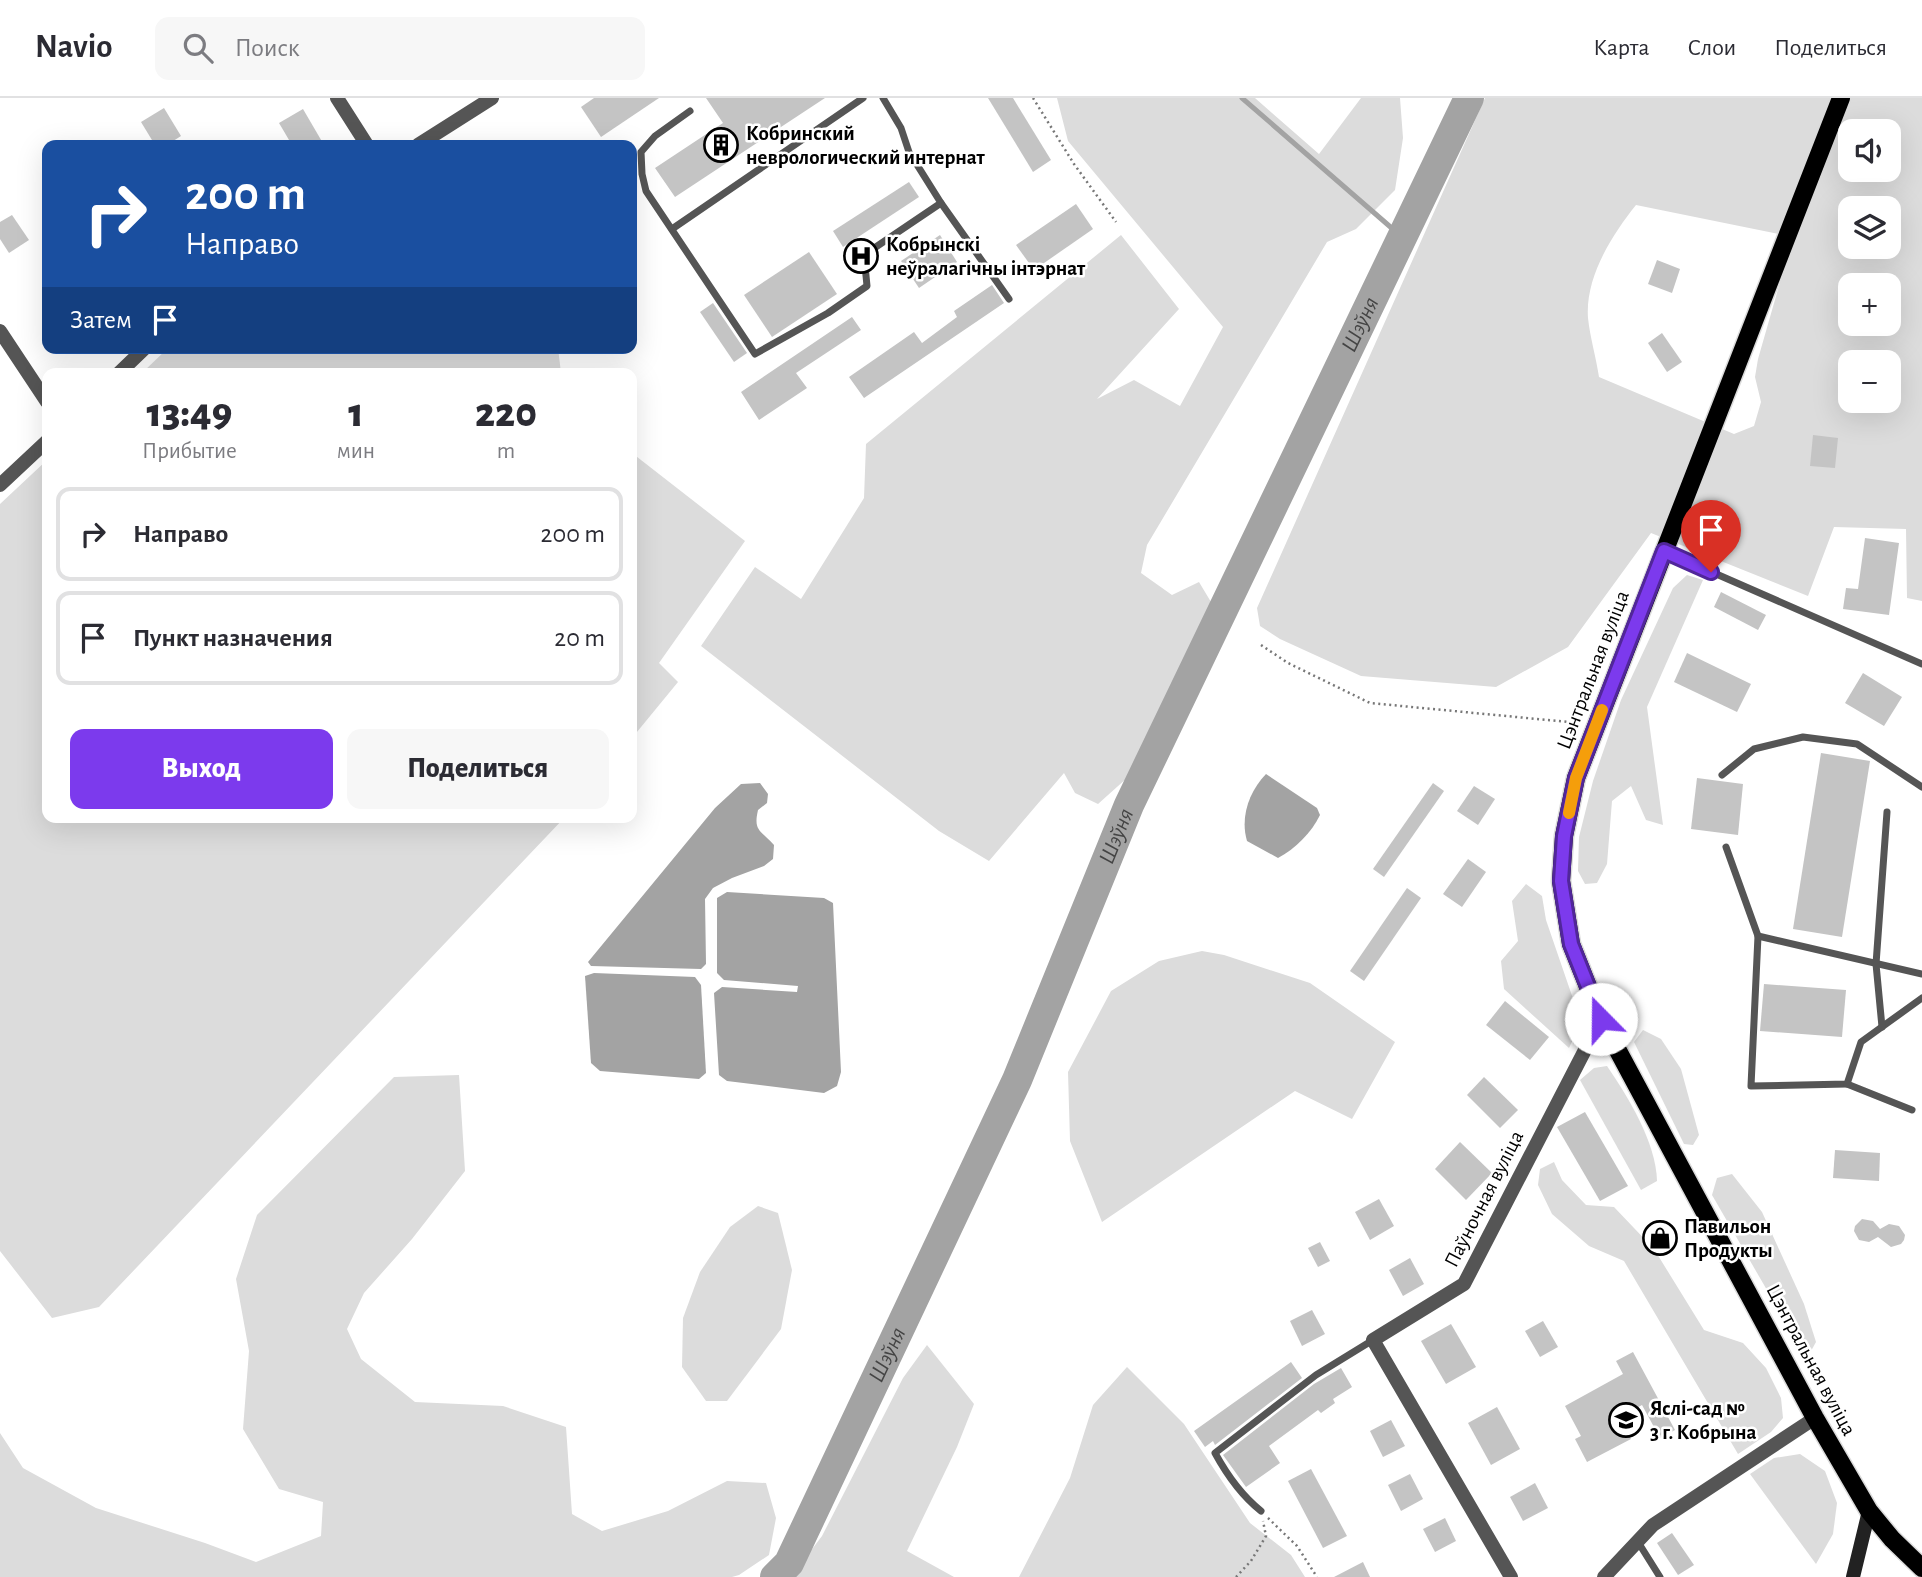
<!DOCTYPE html>
<html lang="ru">
<meta charset="utf-8">
<style>
:root{--surface:#fff;--page:#f7f7f7;--text:#2b2b33;--muted:#7c7c81;--line:#e1e1e2;--accent:#7c3aed}
body{margin:0;font-family:"Alegreya Sans",sans-serif;background:var(--page);color:var(--text);height:100vh;display:flex;flex-direction:column;font-size:26px;white-space:nowrap}
*{box-sizing:border-box;margin:0}
p{font-size:23px;color:var(--muted)}
.icon{flex:none;width:38px;height:38px;fill:none;stroke:currentColor;stroke-width:2;stroke-linecap:round;stroke-linejoin:round}
.map{position:relative;flex:1;overflow:hidden}
.drawer{position:absolute;left:42px;top:270px;width:595px;height:455px;display:flex;flex-direction:column;background:var(--surface);border-radius:14px;box-shadow:0 7px 28px #0002}
.drawer>*{flex:none}
.banner{position:absolute;left:42px;top:42px;width:595px;height:214px;border-radius:14px;box-shadow:0 7px 28px #0002;background:#1a4fa0;color:#fff;overflow:hidden}
.fabs{position:absolute;left:1838px;top:21px;display:grid;gap:14px}
.fabs a{display:grid;place-items:center;width:63px;height:63px;border-radius:14px;background:var(--surface);box-shadow:0 7px 28px #0002;font-size:35px}
.pin{position:absolute;display:grid;place-items:center;width:60px;height:60px;color:#fff;margin:-72px -30px;border-radius:50% 50% 50% 0;rotate:-45deg;box-shadow:0 0 7px #0007}
.pin .icon{rotate:45deg}
.me{position:absolute;width:77px;margin:-38px;rotate:338deg;stroke-linejoin:round;filter:drop-shadow(0 0 5px #0008)}
.turn{display:flex;align-items:center;gap:24px;height:147px;padding:0 28px;font-size:32px}
.turn .icon{width:91px;height:91px;stroke-width:2.5}
.turn b{display:block;font-size:49px;line-height:60px}
.then{display:flex;align-items:center;height:66px;padding:0 28px;background:#0003;gap:14px;font-size:26px}
.eta{display:flex;justify-content:space-evenly;align-items:center;height:119px;text-align:center}
.eta b{font-size:42px;font-weight:800;line-height:49px}
.action{display:flex;gap:14px;margin-top:auto;padding:14px 28px}
.action a{flex:1;height:80px;border-radius:14px;background:var(--accent);color:#fff;font-size:28px;font-weight:800;line-height:80px;text-align:center}
.action a+a{background:var(--page);color:var(--text)}
ul{padding:0;list-style:none}
li{display:flex;align-items:center;gap:21px;height:94px;margin:0 14px 10px;padding:0 14px;border:4px solid var(--line);border-radius:14px}
li div{flex:1}
li b{display:block;font-size:26px}
li em{font-style:normal}
header{display:flex;align-items:center;gap:42px;box-sizing:border-box;height:98px;padding:0 35px;background:var(--surface);border-bottom:2px solid var(--line)}
header strong{font-size:33px}
nav{display:flex;gap:38px;margin-inline-start:auto;font-size:24px}
.search{width:490px;height:63px;background:var(--page);display:flex;align-items:center;gap:18px;box-sizing:border-box;padding:0 24px;border-radius:14px;color:var(--muted);font-size:26px}
.map>svg:first-child{display:block}
</style>
<header>
<strong>Navio</strong>
<div class="search"><svg class="icon" aria-label="search" viewBox="0 0 24 24"><circle cx="10" cy="10" r="6"/><path d="M15 15l6 6"/></svg>Поиск</div>
<nav><a>Карта</a><a>Слои</a><a>Поделиться</a></nav>
</header>
<div class="map">
<svg width="1922" height="1479" viewBox="0 0 1922 1479">
<rect width="100%" height="100%" fill="#fff"/>
<g fill="#dcdcdc" fill-rule="evenodd">
<path d="M1057 0H1255L1319 56 1361 0H1400L1403 40 1395 92 1356 131 1327 144 1147 447 1141 475 1172 497 1199 484 1214 509 1127 680 1098 706 1075 695 1064 675 989 763 939 733 701 548 755 469 801 501 864 400 866 346 1121 137 1179 211 1097 301 1134 282 1180 308 1223 229 1068 43Z"/>
<path d="M1485 0H1922V503L1907 500 1906 431 1834 429 1808 498 1651 435 1568 549 1496 589 1361 578 1280 541 1260 528 1257 510ZM1850 33H1888V72H1850ZM1636 107 1793 139 1758 261 1755 279 1761 304 1754 328 1734 336 1599 279C1596 259 1590 239 1588 220 1585 179 1612 137 1636 107ZM1850 110H1888V149H1850ZM1850 187H1888V226H1850ZM1850 264H1888V303H1850Z"/>
<path d="M168 250H558L561 275H142Z"/>
<path d="M632 355 745 443 659 565 678 584 632 640Z"/>
<path d="M47 362V719H565L99 1209 52 1220 0 1153V406Z"/>
<path d="M1687 477 1703 482 1647 609 1663 727 1646 722 1631 688 1612 703 1607 766 1597 785 1585 786 1578 773 1579 739 1593 683 1621 602 1673 490Z"/>
<path d="M1526 786 1542 798 1546 822 1581 924 1569 950 1504 891 1501 863 1518 843 1512 803Z"/>
<path d="M1202 853 1224 857 1310 885 1395 944 1352 1021 1295 993 1102 1124 1070 1043 1068 974 1111 893 1159 863Z"/>
<path d="M1643 932 1661 941 1681 971 1699 1037 1693 1047 1684 1046 1634 944Z"/>
<path d="M1607 968C1628 999 1656 1044 1657 1083L1641 1092 1580 982 1594 970Z"/>
<path d="M459 977 465 1073 412 1141 364 1195 347 1231 361 1261 415 1304 503 1308 566 1329 572 1416 602 1433 668 1413 727 1383 766 1385 776 1420 769 1457 739 1477 732 1479H0V1335L23 1370 96 1410 205 1445 256 1464 321 1438 323 1404 279 1391 243 1331 249 1253 236 1181 257 1117 394 979Z"/>
<path d="M1554 1064 1562 1082 1586 1107 1614 1109 1654 1151 1704 1232 1743 1245 1766 1270 1781 1300 1783 1320 1771 1334 1738 1356 1624 1163 1589 1148 1552 1116 1538 1087 1540 1071Z"/>
<path d="M1732 1076 1762 1114 1804 1206 1816 1244 1811 1253 1806 1254 1797 1244 1712 1097 1717 1080Z"/>
<path d="M758 1108 778 1115 792 1172 781 1231 727 1303H706L682 1269 683 1220 700 1174 730 1129Z"/>
<path d="M927 1247 974 1306 957 1349 907 1453 954 1479H791L822 1438 903 1280Z"/>
<path d="M1127 1269 1184 1326 1250 1425 1291 1457 1305 1479H1019L1070 1380 1093 1307Z"/>
<path d="M1800 1356 1825 1373 1837 1405 1833 1436 1816 1466 1750 1376 1774 1360Z"/>
</g>
<g fill="#a3a3a3">
<path d="M1266 676 1317 710 1320 717C1312 734 1295 751 1278 760L1247 743C1240 719 1249 694 1266 676Z"/>
<path d="M760 685 768 696 767 705 758 712C753 734 761 732 774 747L773 761 764 768 732 780 713 790 705 801 706 866 701 871 591 868 588 864 715 710 741 686Z"/>
<path d="M727 794 824 800 833 805 841 974 837 988 824 995 727 983 719 977 714 895 722 889 797 894 798 888 724 882 717 875V800Z"/>
<path d="M594 875 695 879 701 887 706 975 699 981 600 973 591 965 585 878Z"/>
</g>
<g fill="none" stroke-linecap="round" stroke-linejoin="round">
<path stroke="#a3a3a3" stroke-width="5" d="M1242 0 1402 139"/>
<path stroke="#a3a3a3" stroke-width="30" id="s1" d="M775 1479 789 1465 1017 982 1129 707 1469 0"/>
</g>
<g fill="#c4c4c4">
<path d="M594 0H659L601 39 581 9Z"/>
<path d="M706 0H825L675 99 655 70 723 25Z"/>
<path d="M988 0H1013L1051 62 1033 74Z"/>
<path d="M164 10 181 38 167 47H155L141 24Z"/>
<path d="M303 11 324 47H292L279 25Z"/>
<path d="M909 84 919 99 843 149 833 133Z"/>
<path d="M1076 106 1093 131 1034 172 1016 147Z"/>
<path d="M12 117 29 142 9 155 0 141V124Z"/>
<path d="M940 137 957 164 919 190 901 163Z"/>
<path d="M809 154 837 196 772 239 744 197Z"/>
<path d="M1657 162 1680 171 1672 195 1648 186Z"/>
<path d="M992 187 1004 205 864 300 849 279 914 234 922 245 957 219 954 213Z"/>
<path d="M713 205 747 255 734 264 700 214Z"/>
<path d="M852 219 861 232 796 275 807 290 759 322 741 294Z"/>
<path d="M1662 235 1682 264 1667 274 1648 245Z"/>
<path d="M1813 337 1838 340 1835 370 1810 368Z"/>
<path d="M1865 440 1899 445 1889 517 1843 511 1846 490 1858 491Z"/>
<path d="M1721 494 1766 517 1758 532 1714 509Z"/>
<path d="M1687 555 1751 586 1737 614 1674 584Z"/>
<path d="M1863 575 1902 599 1884 628 1845 605Z"/>
<path d="M1821 655 1870 663 1842 839 1793 831Z"/>
<path d="M1697 680 1743 686 1738 737 1691 731Z"/>
<path d="M1433 685 1444 693 1384 779 1373 771Z"/>
<path d="M1474 688 1495 701 1478 727 1457 713Z"/>
<path d="M1468 761 1486 774 1462 809 1443 796Z"/>
<path d="M1407 790 1421 800 1364 883 1350 873Z"/>
<path d="M1764 886 1846 892 1842 939 1760 933Z"/>
<path d="M1505 903 1549 939 1530 962 1486 927Z"/>
<path d="M1484 979 1518 1012 1500 1030 1467 997Z"/>
<path d="M1585 1014 1628 1088 1600 1103 1557 1029Z"/>
<path d="M1460 1044 1492 1075 1466 1102 1435 1071Z"/>
<path d="M1835 1052 1880 1055 1879 1083 1833 1080Z"/>
<path d="M1379 1101 1394 1128 1370 1142 1355 1114Z"/>
<path d="M1862 1121 1873 1123 1880 1131 1889 1126 1899 1128 1905 1137 1904 1142 1901 1146 1891 1149 1878 1139 1869 1144 1859 1142 1854 1133 1855 1128Z"/>
<path d="M1320 1144 1330 1163 1318 1169 1308 1150Z"/>
<path d="M1410 1160 1424 1186 1403 1198 1389 1172Z"/>
<path d="M1312 1212 1325 1236 1302 1248 1290 1223Z"/>
<path d="M1543 1223 1558 1249 1540 1259 1525 1233Z"/>
<path d="M1451 1226 1476 1269 1446 1286 1421 1243Z"/>
<path d="M1633 1254 1675 1332 1660 1340 1642 1307 1620 1319 1631 1341 1587 1364 1575 1341 1581 1338 1565 1308 1623 1276 1616 1263Z"/>
<path d="M1291 1264 1302 1280 1215 1347 1213 1343 1205 1349 1194 1333Z"/>
<path d="M1341 1270 1352 1289 1333 1301 1335 1305 1321 1315 1318 1312 1269 1348 1280 1365 1246 1389 1223 1357 1314 1286Z"/>
<path d="M1497 1309 1520 1351 1491 1367 1468 1325Z"/>
<path d="M1391 1322 1405 1348 1383 1359 1370 1333Z"/>
<path d="M1311 1371 1347 1438 1323 1450 1288 1383Z"/>
<path d="M1410 1376 1423 1401 1401 1413 1388 1387Z"/>
<path d="M1535 1385 1548 1410 1523 1423 1510 1399Z"/>
<path d="M1445 1420 1456 1443 1435 1454 1423 1431Z"/>
<path d="M1672 1435 1694 1467 1678 1477 1657 1445Z"/>
<path d="M1363 1464 1370 1479H1334Z"/>
</g>
<g fill="none" stroke-linecap="round" stroke-linejoin="round">
<g stroke="#dbdbdb" stroke-width="21">
<path id="primary" d="M1841 0 1576 680 1564 738 1561 783 1571 846 1601 921 1815 1320 1869 1413 1892 1441 1922 1470"/>
</g>
<g stroke="#777" stroke-width="2.5" stroke-dasharray="2 3.5" stroke-linecap="butt">
<path d="M1033 0 1074 66 1116 124"/>
<path d="M1261 547 1288 565 1370 605 1579 625"/>
<path d="M1268 1420 1297 1448 1317 1479"/>
<path d="M1236 1479 1251 1463 1266 1438 1263 1423"/>
</g>
<g stroke="#555" stroke-width="7">
<path d="M690 13 655 38 641 54 642 76 646 93 755 256 828 215 867 188 864 157 941 105 909 54 901 30 883 0"/>
<path d="M941 105 1009 201"/>
<path d="M672 131 863 0"/>
<path d="M1666 454 1922 566"/>
<path d="M1722 677 1754 651 1803 639 1857 646 1922 689"/>
<path d="M1726 749 1758 838 1751 988 1847 986 1861 944 1922 900"/>
<path d="M1758 838 1922 876"/>
<path d="M1882 929 1876 866 1887 714"/>
<path d="M1847 986 1912 1012"/>
<path d="M1261 1413C1241 1397 1227 1377 1215 1355L1316 1277 1373 1242"/>
<path d="M1638 1444 1660 1479"/>
</g>
<g stroke="#555" stroke-width="14">
<path d="M337 0 367 47"/>
<path d="M418 47 492 0"/>
<path d="M0 233 47 304"/>
<path d="M119 275 145 250"/>
<path d="M0 387 47 343"/>
<path d="M1511 1479 1373 1242 1464 1186 1601 921"/>
<path d="M1604 1479 1653 1427 1815 1320"/>
</g>
<path stroke="#222" stroke-width="14" d="M1853 1479 1869 1413"/>
<use href="#primary" stroke="#000" stroke-width="18"/>
</g>
<g fill="none" stroke-linecap="round" stroke-linejoin="round">
<g stroke="#51269a" stroke-width="18">
<path id="route" d="M1601 921 1571 846 1561 783 1564 738 1576 680 1664 453 1711 474"/>
</g>
<use href="#route" stroke="#7c3aed" stroke-width="12"/>
<path stroke="#f59e0b" stroke-width="12" d="M1569 715 1576 680 1602 612"/>
</g>
<defs>
<g id="building-ring" transform="scale(1.75)"><circle r="9.5" fill="#fff" stroke="#000" stroke-width="1.5"/><path d="M-4-6H4V6H1V3H-1V6H-4ZM-2.5-4.3h1.7v1.8h-1.7ZM.8-4.3h1.7v1.8H.8ZM-2.5-1h1.7V.8h-1.7ZM.8-1h1.7V.8H.8Z" fill="#000"/></g>
<g id="hospital-ring" transform="scale(1.75)"><circle r="9.5" fill="#fff" stroke="#000" stroke-width="1.5"/><path d="M-5-5h3v3.5h4V-5h3V5h-3V1.5h-4V5h-3Z" fill="#000"/></g>
<g id="shop-ring" transform="scale(1.75)"><circle r="9.5" fill="#fff" stroke="#000" stroke-width="1.5"/><path d="M-5-2.5h2.3a2.7 3.5 0 0 1 5.4 0H5L5.5 6h-11ZM-1.5-2.5h3a1.5 2.3 0 0 0-3 0Z" fill="#000"/></g>
<g id="school-ring" transform="scale(1.75)"><circle r="9.5" fill="#fff" stroke="#000" stroke-width="1.5"/><path d="M0-5L7-2L0 1L-7-2ZM-4 1L0 2.5L4 1V4Q0 6-4 4Z" fill="#000"/></g>
</defs>
<g fill-rule="evenodd">
<use href="#building-ring" x="721" y="47"/>
<use href="#hospital-ring" x="861" y="158"/>
<use href="#shop-ring" x="1660" y="1140"/>
<use href="#school-ring" x="1626" y="1322"/>
</g>
<g text-anchor="middle" dominant-baseline="central" stroke-width="5" stroke-linejoin="round" paint-order="stroke">
<g font-size="21" font-weight="bold" fill="#000" stroke="#fff" text-anchor="start">
<text x="746" y="35">Кобринский<tspan x="746" dy="24">неврологический интернат</tspan></text>
<text x="886" y="146">Кобрынскі<tspan x="886" dy="24">неўралагічны інтэрнат</tspan></text>
<text x="1684" y="1128">Павильон<tspan x="1684" dy="24">Продукты</tspan></text>
<text x="1650" y="1310">Яслі-сад №<tspan x="1650" dy="24">3 г. Кобрына</tspan></text>
</g>
<g font-size="21" fill="#000" stroke="#fff">
<text transform="translate(1593 572) rotate(-69)">Цэнтральная вуліца</text>
<text transform="translate(1484 1101) rotate(-63)">Паўночная вуліца</text>
<text transform="translate(1811 1262) rotate(62)">Цэнтральная вуліца</text>
</g>
<g font-size="23" font-style="italic" fill="#444" stroke="#fff">
<text stroke="none"><textPath href="#s1" startOffset="1384">Шэўня</textPath></text>
<text stroke="none"><textPath href="#s1" startOffset="817">Шэўня</textPath></text>
<text stroke="none"><textPath href="#s1" startOffset="250">Шэўня</textPath></text>
</g>
</g>
</svg>
<div class="fabs">
<a><svg class="icon" aria-label="sound" viewBox="0 0 24 24"><path d="M4 9h4l5-4v14l-5-4H4zM17 9q2 3 0 6"/></svg></a>
<a><svg class="icon" aria-label="layers" viewBox="0 0 24 24"><path d="M12 4l9 5-9 5-9-5zM3 14l9 5 9-5"/></svg></a>
<a>+</a>
<a>−</a>
</div>
<div class="pin" style="left:1711px;top:474px;background:#d93025"><svg class="icon" aria-label="arrive" viewBox="0 0 24 24"><path d="M6 21V4h12l-3 4 3 4H6"/></svg></div>
<svg class="me" style="left:1601px;top:921px" viewBox="-20 -20 40 40"><circle r="19" fill="#fff"/><path d="M0-13L10 11 0 6-10 11z" fill="#7c3aed"/></svg>
<div class="banner">
<div class="turn"><svg class="icon" aria-label="right" viewBox="0 0 24 24"><path d="M7 20v-9h11M14 6l5 5-5 5"/></svg><div><b>200 m</b>Направо</div></div>
<div class="then">Затем<svg class="icon" aria-label="arrive" viewBox="0 0 24 24"><path d="M6 21V4h12l-3 4 3 4H6"/></svg></div>
</div>
<section class="drawer">
<div class="eta">
<div><b>13:49</b><p>Прибытие</p></div>
<div><b>1</b><p>мин</p></div>
<div><b>220</b><p>m</p></div>
</div>
<ul>
<li><svg class="icon" aria-label="right" viewBox="0 0 24 24"><path d="M7 20v-9h11M14 6l5 5-5 5"/></svg><div><b>Направо</b></div><em>200 m</em></li>
<li><svg class="icon" aria-label="arrive" viewBox="0 0 24 24"><path d="M6 21V4h12l-3 4 3 4H6"/></svg><div><b>Пункт назначения</b></div><em>20 m</em></li>
</ul>
<div class="action"><a>Выход</a><a>Поделиться</a></div>
</section>
</div>
